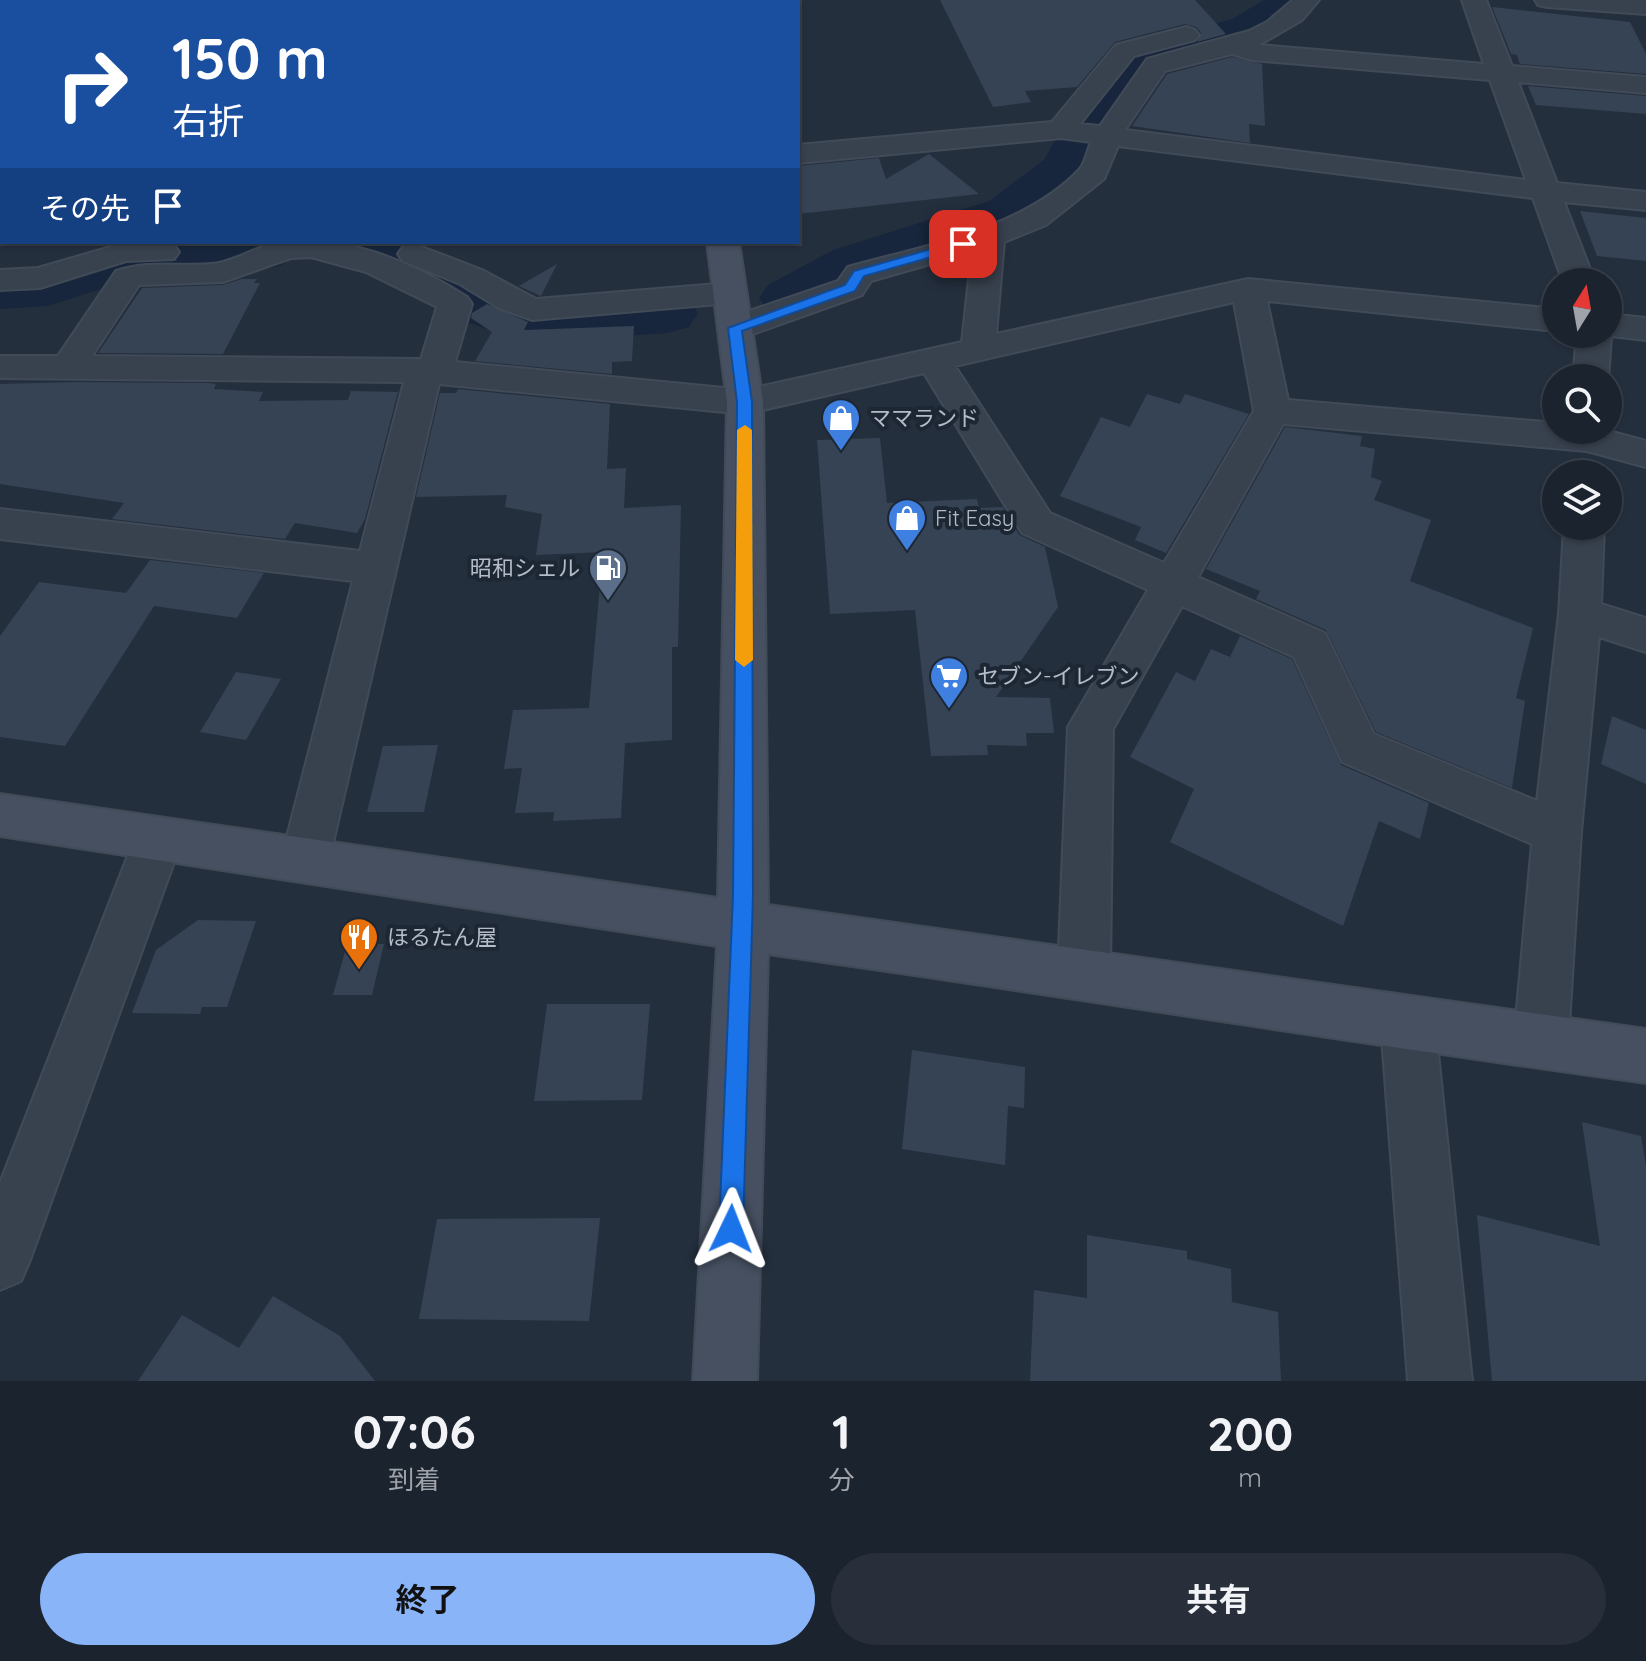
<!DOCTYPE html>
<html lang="ja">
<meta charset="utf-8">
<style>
:root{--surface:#1b232e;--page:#282f3a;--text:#f1f3f6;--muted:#a0a4aa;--line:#39404a;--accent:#8ab4f8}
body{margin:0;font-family:Quicksand,"Noto Sans JP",sans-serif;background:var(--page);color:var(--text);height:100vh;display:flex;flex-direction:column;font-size:30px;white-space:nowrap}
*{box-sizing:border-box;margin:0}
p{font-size:26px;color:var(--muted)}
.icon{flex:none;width:44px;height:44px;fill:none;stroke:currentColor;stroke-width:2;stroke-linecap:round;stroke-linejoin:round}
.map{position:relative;height:1381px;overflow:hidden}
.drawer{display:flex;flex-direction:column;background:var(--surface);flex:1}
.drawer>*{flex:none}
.hud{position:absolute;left:0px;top:0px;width:800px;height:244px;box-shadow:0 2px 6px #0004,0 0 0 2px var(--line);background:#1a4fa0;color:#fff;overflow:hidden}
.needle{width:52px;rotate:11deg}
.controls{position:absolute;left:1542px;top:268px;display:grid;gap:16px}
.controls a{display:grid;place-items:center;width:80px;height:80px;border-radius:50%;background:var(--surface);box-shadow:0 2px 6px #0004,0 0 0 2px var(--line);font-size:40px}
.pin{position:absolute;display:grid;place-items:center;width:68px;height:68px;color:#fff;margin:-34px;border-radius:16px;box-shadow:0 4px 12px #0006}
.me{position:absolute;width:88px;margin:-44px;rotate:2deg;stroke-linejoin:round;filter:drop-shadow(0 0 6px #0008)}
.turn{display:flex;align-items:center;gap:28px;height:168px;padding:0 40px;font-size:36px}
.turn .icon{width:104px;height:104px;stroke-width:2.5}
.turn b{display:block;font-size:56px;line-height:68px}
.then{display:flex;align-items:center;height:76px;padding:0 40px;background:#0003;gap:16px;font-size:30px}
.eta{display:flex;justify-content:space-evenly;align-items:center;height:136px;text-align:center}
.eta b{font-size:48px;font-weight:700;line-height:56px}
.button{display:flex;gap:16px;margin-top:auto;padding:16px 40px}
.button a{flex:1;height:92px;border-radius:48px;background:var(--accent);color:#111;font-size:32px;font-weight:700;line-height:92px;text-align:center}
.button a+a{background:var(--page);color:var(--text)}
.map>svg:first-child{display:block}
</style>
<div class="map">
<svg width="1646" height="1381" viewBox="0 0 1646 1381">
<rect width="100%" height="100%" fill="#242f3e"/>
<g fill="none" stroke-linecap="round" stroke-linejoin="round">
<g fill="#17263c" fill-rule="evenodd">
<path d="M1264 0H1313L1299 18 1266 39 1156 68 1120 116 1085 182 1029 225 875 276 812 311 790 317 768 311 759 298 768 285 833 250 989 201 1044 160 1070 113 1122 48 1232 19Z"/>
<path d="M229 242H310L302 254 279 266 215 281H126L48 306 0 309V271L42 269 120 245H215Z"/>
<path d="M318 242H404L465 263 508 293 533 303 667 293 689 299 698 313 689 327 667 333 527 343 464 321 423 289 326 254Z"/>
</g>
</g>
<g fill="#364354">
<path d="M940 0H1195L1226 34 1197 42 1201 33 1196 27 1185 24 1115 42 1077 87 1025 91 1031 102 993 107Z"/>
<path d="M1492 7 1630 22 1646 54V74L1520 64 1517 55 1511 54Z"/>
<path d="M1232 57 1262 64 1265 126 1249 124 1250 143 1132 126 1167 74Z"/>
<path d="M1528 86 1646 96V114L1536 105Z"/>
<path d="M929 154 979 194 798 214V166L879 158 886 179Z"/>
<path d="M1580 211 1646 218V261L1597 256Z"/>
<path d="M557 264 541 296 519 286Z"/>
<path d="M242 279H257L254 283H260L223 354 98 353 142 288 223 285Z"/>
<path d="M487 304 528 322 524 330 634 326 632 361 612 362V374L475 361 492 332 471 318 472 313Z"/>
<path d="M74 382 208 383 216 384 214 389 263 392 259 401 348 400 351 391 398 392 365 519 357 533 295 523 285 539 112 519 124 503 0 484V384Z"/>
<path d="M458 389 610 404 607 469 626 468 624 508 681 505 678 647H672V740L625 743 621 818 553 821 554 812 515 813 522 768 504 769 513 710 589 708 603 552 536 555 542 514 505 507 507 495 416 497 440 393H456Z"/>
<path d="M1147 394 1180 404 1185 394 1249 414 1166 553 1135 540 1141 527 1060 496 1101 417 1130 427Z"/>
<path d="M1285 427 1362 436 1360 446 1375 449 1371 477 1382 481 1374 500 1431 520 1410 581 1533 628 1516 698 1525 701 1512 788 1376 732 1326 630 1256 599 1260 591 1206 569Z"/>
<path d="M880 438 887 503 977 499 979 508 1003 507 1019 535 1045 547 1058 607 996 697 1050 698 1054 733H1026L1027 746 987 745 988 755 931 756 915 610 830 614 817 440Z"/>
<path d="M150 560 264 573 237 618 154 606 65 746 0 737V636L39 582 126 593Z"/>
<path d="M1240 636 1292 659 1341 765 1429 803 1420 839 1379 821 1343 926 1170 842 1194 789 1130 757 1176 672 1195 681 1211 649 1230 657Z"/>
<path d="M236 672 281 679 246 740 200 732Z"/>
<path d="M1612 716 1646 730V784L1601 764Z"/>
<path d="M438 745 424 812H367L383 746Z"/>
<path d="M198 920 256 921 227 1007H202L200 1014 132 1013 156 950Z"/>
<path d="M347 944H384L372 995H333Z"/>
<path d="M547 1004H650L642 1100 534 1101Z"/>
<path d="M912 1050 1025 1067 1024 1108 1008 1106 1005 1165 902 1149Z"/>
<path d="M1582 1122 1641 1136 1646 1166V1381H1492L1477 1215 1600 1246Z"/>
<path d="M600 1218 589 1321 419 1319 437 1219Z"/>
<path d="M1087 1235 1187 1251V1259L1231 1269 1232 1302 1278 1312 1281 1381H1030L1034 1290 1087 1298Z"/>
<path d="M273 1296 340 1336 375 1381H138L182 1315 239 1348Z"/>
</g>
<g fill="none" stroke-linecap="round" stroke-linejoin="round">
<g stroke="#414a57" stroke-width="4">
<g id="street">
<path d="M1293 0H1319L1302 20 1259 45 1484 64 1462 0H1486L1512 66 1646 77V93L1518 82 1557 183 1646 192V210L1564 202 1595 282H1563L1533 198 1118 146 1104 179 1046 225 1004 242 996 334 1248 279 1556 309V331L1267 301 1288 400 1556 423V430H1605L1646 441V467L1587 451 1283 424 1198 577 1325 633 1374 734 1537 801 1559 614 1564 526H1604L1601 604 1646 618V652L1599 637 1581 832 1568 1041 1560 1060 1541 1068 1522 1060 1514 1041 1532 844 1342 762 1294 657 1182 606 1113 729 1110 973 1102 991 1084 998 1066 991 1058 973 1068 727 1148 590 1022 533 924 373 745 414 439 384 329 860 322 876 305 882 288 876 281 860 353 581 0 539V509L360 551 404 382 0 378V356H58L116 271C149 260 179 267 212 264 235 262 254 247 276 243 341 231 414 263 467 297L472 304 455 362 745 390 962 342 972 252 871 281 862 295 747 336 735 339 723 336 718 328 723 320 838 281 848 267C923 246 1023 229 1079 170 1085 164 1087 151 1091 142L1061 138 798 163V145L1052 122 1116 45 1186 27 1195 30 1199 35 1195 40 1134 56 1080 124 1100 126 1147 59 1249 31 1267 22ZM1232 54 1252 60 1490 80 1526 180 1125 130 1165 71ZM311 257 366 272 437 307 421 359 92 356 139 285 223 282 291 258ZM1234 302 1254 411 1164 563 1050 513 955 366Z"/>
<path d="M1535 0H1646V14L1547 7 1538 5Z"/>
<rect x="0" y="90" width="2" height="16"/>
<path d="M124 243 174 245 179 252 174 259 126 261 40 288 0 290V270L38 268Z"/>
<path d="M414 244 482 270 536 299 730 283 742 286 746 293 742 300 730 303 532 320 499 308 460 284 403 261 398 254 403 247Z"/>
<path d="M1608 314 1646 318V340L1611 336 1608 379 1573 378 1577 334H1608Z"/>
<path d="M158 818 175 825 182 840 30 1260 21 1281 0 1290V1183L134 840 141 825Z"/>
<path d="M1408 997 1427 1005 1435 1024 1472 1381H1408L1381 1024 1389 1005Z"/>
</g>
</g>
<g stroke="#414a57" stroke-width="4">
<g id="secondary">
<rect x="667" y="0" width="24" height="2"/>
<path d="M707 242H739L763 402 768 905 1646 1029V1083C1353 1043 1061 995 768 954L757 1381H693L717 946 0 836V794L718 898 727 402Z"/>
</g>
</g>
<use href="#street" fill="#38414e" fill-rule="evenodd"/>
<use href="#secondary" fill="#465061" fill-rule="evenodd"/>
</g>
<path fill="#1a73e8" stroke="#114b97" stroke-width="2" d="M963 240 969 244 967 247 864 276 855 291 742 331 752 402 753 895 743 1229 739 1238 731 1241 722 1238 719 1229 733 895 737 402 728 328 845 285 854 271Z"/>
<path fill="#f59e0b" d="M745 425 752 430 753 660 744 667 735 660 737 430Z"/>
<defs>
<g id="shop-pin" transform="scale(2)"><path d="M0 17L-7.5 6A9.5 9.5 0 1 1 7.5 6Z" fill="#3f7fe0" stroke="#1d2633"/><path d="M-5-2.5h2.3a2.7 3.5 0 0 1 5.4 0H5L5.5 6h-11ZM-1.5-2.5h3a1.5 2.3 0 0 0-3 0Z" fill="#fff"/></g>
<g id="fuel-pin" transform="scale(2)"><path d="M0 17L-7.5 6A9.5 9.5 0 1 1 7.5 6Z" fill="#5c6f8a" stroke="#1d2633"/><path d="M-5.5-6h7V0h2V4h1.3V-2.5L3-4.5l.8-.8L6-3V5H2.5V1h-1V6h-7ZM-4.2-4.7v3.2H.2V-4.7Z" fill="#fff"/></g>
<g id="supermarket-pin" transform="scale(2)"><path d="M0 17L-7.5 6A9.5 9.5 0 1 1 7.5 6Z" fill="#3f7fe0" stroke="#1d2633"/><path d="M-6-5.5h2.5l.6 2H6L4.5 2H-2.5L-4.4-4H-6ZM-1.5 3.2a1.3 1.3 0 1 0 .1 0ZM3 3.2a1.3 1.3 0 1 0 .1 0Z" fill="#fff"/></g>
<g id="restaurant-pin" transform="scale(2)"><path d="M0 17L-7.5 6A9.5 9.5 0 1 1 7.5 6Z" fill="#e8710a" stroke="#1d2633"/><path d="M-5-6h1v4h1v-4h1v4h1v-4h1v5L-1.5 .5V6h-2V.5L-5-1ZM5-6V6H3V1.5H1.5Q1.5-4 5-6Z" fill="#fff"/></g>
</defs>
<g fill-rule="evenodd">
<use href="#shop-pin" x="841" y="418"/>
<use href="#shop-pin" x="907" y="518"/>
<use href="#fuel-pin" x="608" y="568"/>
<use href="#supermarket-pin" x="949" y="676"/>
<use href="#restaurant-pin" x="359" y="937"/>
</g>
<g text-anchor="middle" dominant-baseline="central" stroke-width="8" stroke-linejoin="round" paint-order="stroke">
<g font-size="22" fill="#b4bcc9" stroke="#1d2633" text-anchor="start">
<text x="869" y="418">ママランド</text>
<text x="935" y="518">Fit Easy</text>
<text x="580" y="568" text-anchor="end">昭和シェル</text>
<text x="977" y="676">セブン-イレブン</text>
<text x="387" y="937">ほるたん屋</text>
</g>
</g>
</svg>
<div class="controls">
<a><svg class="needle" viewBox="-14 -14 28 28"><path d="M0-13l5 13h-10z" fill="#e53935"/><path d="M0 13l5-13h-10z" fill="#a0a4aa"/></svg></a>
<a><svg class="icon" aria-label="search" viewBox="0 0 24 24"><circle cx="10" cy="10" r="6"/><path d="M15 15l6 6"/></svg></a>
<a><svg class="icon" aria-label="layers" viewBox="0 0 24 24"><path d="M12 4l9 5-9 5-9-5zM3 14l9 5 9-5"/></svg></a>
</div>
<div class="pin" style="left:963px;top:244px;background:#d93025"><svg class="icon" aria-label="arrive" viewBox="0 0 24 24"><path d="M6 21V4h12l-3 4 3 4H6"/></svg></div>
<svg class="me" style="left:731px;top:1229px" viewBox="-20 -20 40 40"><path d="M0-17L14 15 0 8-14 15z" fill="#1a73e8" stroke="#fff" stroke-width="4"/></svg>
<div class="hud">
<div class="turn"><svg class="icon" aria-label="right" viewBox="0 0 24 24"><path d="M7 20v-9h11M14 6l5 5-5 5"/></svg><div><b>150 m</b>右折</div></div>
<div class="then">その先<svg class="icon" aria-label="arrive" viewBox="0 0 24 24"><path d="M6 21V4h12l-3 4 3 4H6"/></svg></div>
</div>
</div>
<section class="drawer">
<div class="eta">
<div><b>07:06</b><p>到着</p></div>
<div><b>1</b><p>分</p></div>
<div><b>200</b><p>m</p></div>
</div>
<div class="button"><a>終了</a><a>共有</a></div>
</section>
